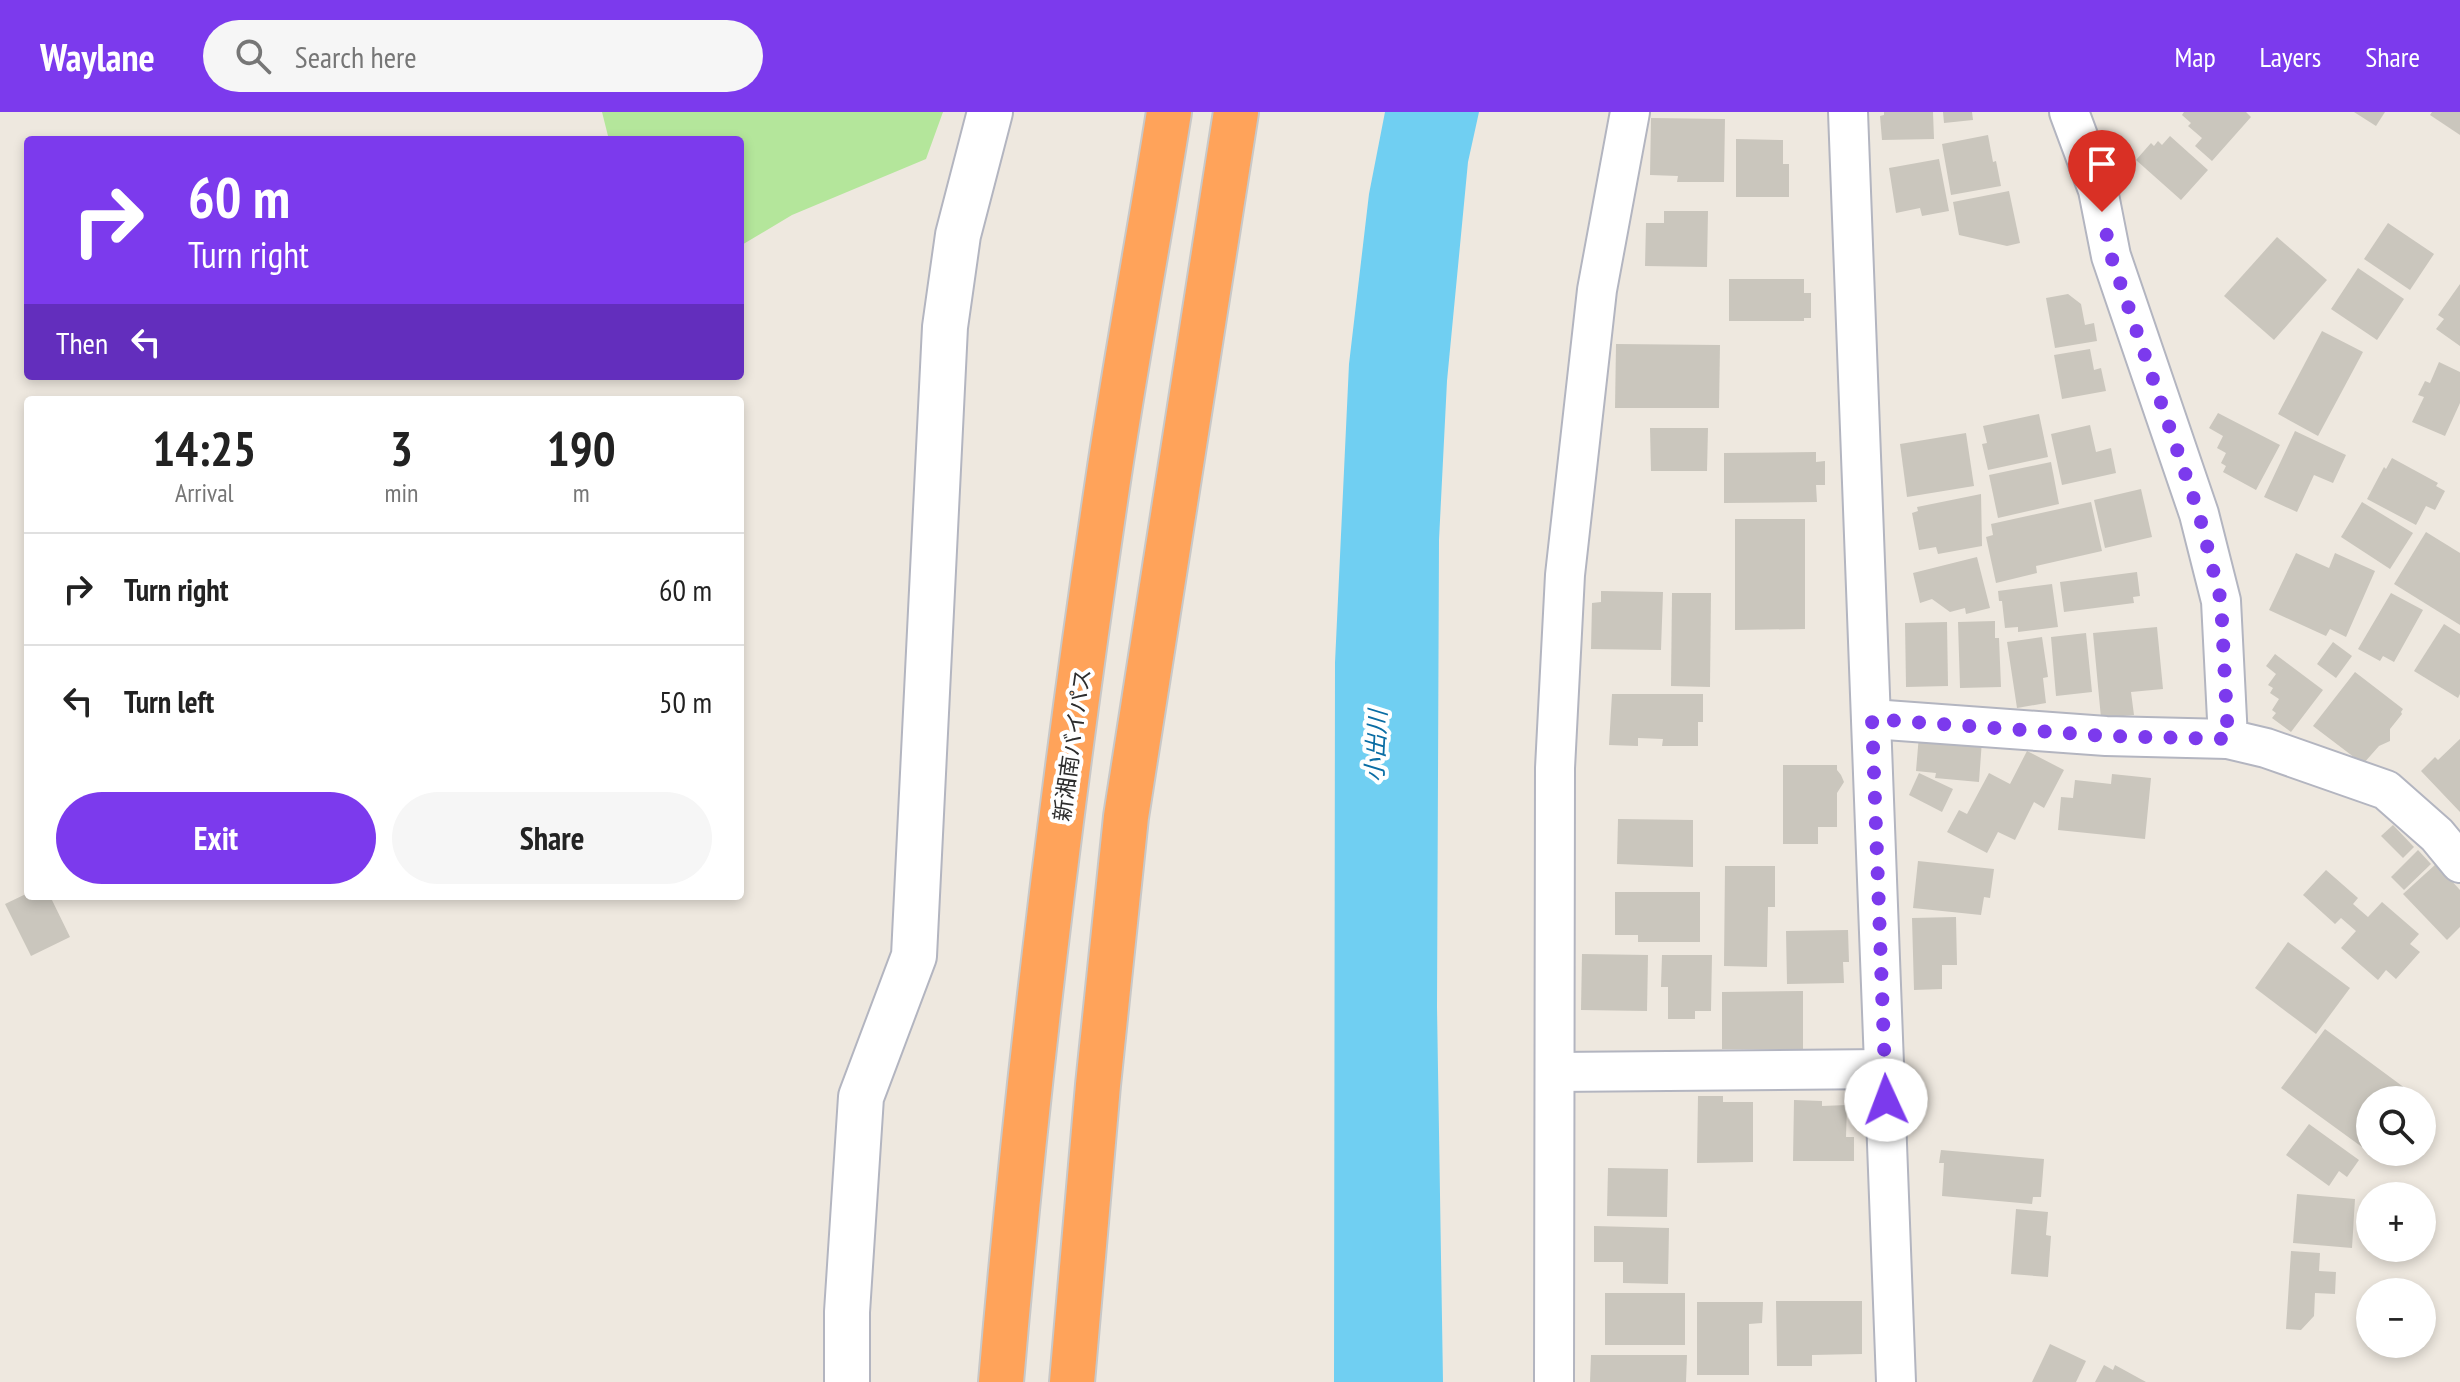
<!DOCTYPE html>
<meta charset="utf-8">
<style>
:root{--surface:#fff;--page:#f6f6f6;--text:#222;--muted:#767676;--line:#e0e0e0;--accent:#7c3aed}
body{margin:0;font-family:"PT Sans Narrow","Noto Sans JP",sans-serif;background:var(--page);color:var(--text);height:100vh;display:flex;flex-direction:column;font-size:30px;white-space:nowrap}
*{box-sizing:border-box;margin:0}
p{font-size:26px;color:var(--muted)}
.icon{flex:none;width:44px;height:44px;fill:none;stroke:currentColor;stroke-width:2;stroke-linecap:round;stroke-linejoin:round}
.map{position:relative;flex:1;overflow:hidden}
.side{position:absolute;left:24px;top:284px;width:720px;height:504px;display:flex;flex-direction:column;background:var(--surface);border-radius:8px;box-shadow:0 4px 12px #0003}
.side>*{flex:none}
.guide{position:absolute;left:24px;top:24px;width:720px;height:244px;border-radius:8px;box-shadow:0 4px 12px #0003;background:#7c3aed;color:#fff;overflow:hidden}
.controls{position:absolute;left:2356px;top:974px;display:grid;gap:16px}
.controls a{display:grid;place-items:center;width:80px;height:80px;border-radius:50%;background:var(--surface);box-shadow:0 4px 12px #0003;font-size:40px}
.pin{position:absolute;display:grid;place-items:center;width:68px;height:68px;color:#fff;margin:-82px -34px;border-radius:50% 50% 50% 0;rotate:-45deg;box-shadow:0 0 8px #0007}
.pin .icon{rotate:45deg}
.me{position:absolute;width:88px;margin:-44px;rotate:358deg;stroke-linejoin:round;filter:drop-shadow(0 0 6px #0008)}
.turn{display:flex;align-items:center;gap:28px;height:168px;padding:0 32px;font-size:36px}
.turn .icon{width:104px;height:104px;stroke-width:2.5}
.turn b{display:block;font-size:56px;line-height:68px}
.then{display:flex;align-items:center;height:76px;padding:0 32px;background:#0003;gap:16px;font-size:30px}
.eta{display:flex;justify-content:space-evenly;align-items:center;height:136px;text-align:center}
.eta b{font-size:48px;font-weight:700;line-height:56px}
.cta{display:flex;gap:16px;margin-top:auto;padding:16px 32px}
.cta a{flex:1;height:92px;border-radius:48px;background:var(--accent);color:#fff;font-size:32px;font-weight:700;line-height:92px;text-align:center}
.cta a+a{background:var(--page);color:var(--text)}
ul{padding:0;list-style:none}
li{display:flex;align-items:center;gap:24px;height:112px;padding:0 32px;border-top:2px solid var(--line)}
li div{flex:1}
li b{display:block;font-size:30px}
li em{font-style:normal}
header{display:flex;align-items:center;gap:48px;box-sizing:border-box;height:112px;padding:0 40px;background:var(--accent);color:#fff}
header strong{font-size:38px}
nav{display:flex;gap:44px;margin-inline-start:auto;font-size:28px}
.search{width:560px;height:72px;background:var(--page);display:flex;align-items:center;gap:20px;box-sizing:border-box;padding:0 28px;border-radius:44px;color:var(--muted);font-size:30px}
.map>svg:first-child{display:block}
</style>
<header>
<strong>Waylane</strong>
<div class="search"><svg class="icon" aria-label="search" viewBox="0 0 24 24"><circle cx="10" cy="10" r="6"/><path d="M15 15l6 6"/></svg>Search here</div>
<nav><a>Map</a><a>Layers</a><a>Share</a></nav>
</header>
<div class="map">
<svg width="2460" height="1270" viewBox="0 0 2460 1270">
<rect width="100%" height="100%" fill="#eee8df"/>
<path fill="#b4e69b" d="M602 0H943L926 47 792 103 740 134V28H609Z"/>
<path fill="#70cff2" d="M1385 0H1479L1468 50 1447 269 1439 428 1437 895 1443 1270H1334L1335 551 1349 252 1369 82Z"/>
<g fill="#cac6bd">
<path d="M1884 0H1933L1934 27 1882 28 1880 4 1884 3Z"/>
<path d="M1943 0H1972L1973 8 1944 11Z"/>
<path d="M2184 0H2246L2251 5 2212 49 2195 34 2202 26 2188 14 2191 11 2182 3Z"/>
<path d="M2354 0H2385L2376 14Z"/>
<path d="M2432 0H2460V23L2430 3Z"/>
<path d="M1651 6 1725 7 1724 70H1677L1678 64 1650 63Z"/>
<path d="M1988 23 1993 50 1996 49 2001 74 1951 83 1942 32Z"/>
<path d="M2170 24 2208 58 2181 88 2136 48 2151 31 2154 34 2158 29 2162 33Z"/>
<path d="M1736 27 1783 28V52H1789V85H1736Z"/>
<path d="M1939 47 1949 99 1922 104 1920 96 1896 101 1889 56Z"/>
<path d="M2009 79 2020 131 2007 134 1959 123 1953 90Z"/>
<path d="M1664 99H1708L1707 155 1645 154 1646 111H1664Z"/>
<path d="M2388 111 2434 142 2410 178 2364 147Z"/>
<path d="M2277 125 2327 168 2274 228 2224 184Z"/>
<path d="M2358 156 2404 187 2377 228 2331 197Z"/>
<path d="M1729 167H1804V181H1811V206H1804V209H1729Z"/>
<path d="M2460 172V234L2436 217 2444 207 2438 203Z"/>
<path d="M2068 182 2081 192 2085 213 2094 211 2097 229 2055 236 2046 186Z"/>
<path d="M2322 219 2363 240 2318 324 2278 302Z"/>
<path d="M1616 232 1720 233 1719 296H1615Z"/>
<path d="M2090 237 2094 258 2101 256 2106 279 2062 287 2054 243Z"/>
<path d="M2439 250 2460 260V291L2445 324 2412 310 2424 285 2418 283 2425 269 2430 271Z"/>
<path d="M2218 301 2280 333 2256 378 2223 360 2226 354 2221 351 2226 341 2217 336 2223 324 2209 316Z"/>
<path d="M2039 302 2048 345 1988 358 1982 332 1987 331 1983 314Z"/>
<path d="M2090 313 2096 340 2111 336 2116 361 2062 373 2051 322Z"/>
<path d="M1650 316H1708L1707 359H1651Z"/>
<path d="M2295 319 2346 343 2333 371 2314 363 2297 400 2264 385Z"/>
<path d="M1966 321 1974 374 1907 385 1900 332Z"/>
<path d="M1816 340V350L1825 349V373H1816L1817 390 1724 391V341Z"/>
<path d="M2392 346 2438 371 2436 374 2445 379 2435 398 2426 394 2416 413 2367 387 2384 355 2386 357Z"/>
<path d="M2051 350 2059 392 1998 406 1989 363Z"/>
<path d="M2141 377 2152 425 2105 436 2094 388Z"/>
<path d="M1981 382 1982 434 1938 442 1936 435 1919 438 1912 401 1918 399 1917 395Z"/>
<path d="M2091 390 2102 439 2036 454 2037 461 1996 471 1986 425 1993 423 1991 412Z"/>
<path d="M2362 390 2413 421 2390 457 2341 425Z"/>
<path d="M1735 407H1805V517L1735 518Z"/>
<path d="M2426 420 2460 441V513L2394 472Z"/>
<path d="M2296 441 2329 456 2335 441 2375 459 2346 525 2330 517 2326 524 2269 498Z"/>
<path d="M1977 445 1990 496 1966 502 1965 496 1950 500 1932 487 1920 491 1913 461Z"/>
<path d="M2137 460 2140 484 2133 485 2134 491 2064 500 2060 470Z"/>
<path d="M2052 472 2058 515 2018 520V515L2005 516 2002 489H1999L1998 479Z"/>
<path d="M1601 479 1663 480 1661 538 1591 537 1592 491 1601 490Z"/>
<path d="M1672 481H1711L1710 575 1671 574Z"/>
<path d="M2391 481 2423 498 2394 550 2383 544 2380 549 2358 537Z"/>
<path d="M1995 509V526H1999L2001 575 1960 576 1958 510Z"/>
<path d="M1947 510 1948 574 1906 575 1905 511Z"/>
<path d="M2444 512 2460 522V582L2458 586 2414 559Z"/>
<path d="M2157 515 2163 577 2131 580 2134 603 2101 606 2093 521Z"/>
<path d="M2086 521 2092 580 2056 584 2051 525Z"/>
<path d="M2042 525 2048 565 2043 566 2046 591 2017 596 2007 530Z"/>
<path d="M2333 530 2352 544 2336 566 2317 552Z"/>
<path d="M2275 542 2323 578 2291 620 2272 606 2276 601 2272 598 2279 587 2270 581 2273 576 2268 573 2276 562 2266 554Z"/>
<path d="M2355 560 2403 597 2401 600 2402 602 2390 617V629L2379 634 2363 652 2313 614Z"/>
<path d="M1612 582H1703V610H1698V634H1662L1663 627 1638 626V634L1609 633Z"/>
<path d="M1919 623 1982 628 1979 670 1935 666 1936 661 1916 659Z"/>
<path d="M2460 627V700L2421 659 2435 645 2438 648Z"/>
<path d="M2027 639 2064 658 2044 696 2034 690 2015 728 1998 720 1987 741 1947 720 1959 698 1967 702 1989 661 2010 672Z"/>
<path d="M1783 653H1837V658L1841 663 1844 670 1837 681V715H1818V732H1783Z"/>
<path d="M1919 661 1953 677 1942 700 1909 683Z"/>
<path d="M2112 662 2151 666 2145 727 2058 718 2061 685 2073 686 2075 668 2111 672Z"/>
<path d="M1618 707 1693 708V755L1617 752Z"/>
<path d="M2393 713 2414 735 2403 746 2381 724Z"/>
<path d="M2418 738 2431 752 2404 778 2391 765Z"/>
<path d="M1918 749 1994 757 1990 786 1984 785 1981 803 1913 796Z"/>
<path d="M2436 752 2460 778V815L2447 828 2403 782Z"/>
<path d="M1725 754H1775V795H1768L1767 855 1724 854Z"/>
<path d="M2326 758 2358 786 2353 792 2368 805 2382 790 2419 822 2410 832 2420 840 2396 867 2386 858 2378 868 2341 836 2356 819 2341 806 2335 812 2303 783Z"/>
<path d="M1615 780H1700V830H1638V823H1615Z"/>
<path d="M28 781V784H50L70 825 31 844 5 792Z"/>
<path d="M1956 805 1957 853H1942V877L1914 878 1912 806Z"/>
<path d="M1848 818 1849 850H1843L1844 871 1787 872 1786 819Z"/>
<path d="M2288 830 2350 876 2316 922 2255 876Z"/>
<path d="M1582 842 1648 843 1647 899 1581 898Z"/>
<path d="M1662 843H1712L1711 899H1695V907H1668V875H1661Z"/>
<path d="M1803 879V937H1722V880Z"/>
<path d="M2325 917 2413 982 2408 988H2370V1024L2362 1035 2281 976Z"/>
<path d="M1698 984H1723V990H1753V1050L1697 1051Z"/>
<path d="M1794 988 1822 989V994L1847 993 1846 1025H1854V1049H1793Z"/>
<path d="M2309 1012 2359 1048 2347 1065 2339 1059 2329 1074 2286 1043Z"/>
<path d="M1941 1038 2044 1047 2041 1085H2033L2032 1092 1942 1084 1944 1051H1939Z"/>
<path d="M1608 1056 1668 1057 1667 1105 1607 1104Z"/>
<path d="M2297 1082 2355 1087 2352 1136 2293 1131Z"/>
<path d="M2016 1097 2048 1100 2046 1123 2051 1124 2048 1165 2011 1162Z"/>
<path d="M1594 1114 1669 1116 1668 1172 1623 1171V1150H1594Z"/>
<path d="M2291 1139 2320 1141 2319 1159 2336 1160 2335 1182 2315 1181 2314 1204 2301 1218 2286 1217Z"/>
<rect x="1605" y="1181" width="80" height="52"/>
<path d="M1776 1189H1862V1242L1812 1243V1254H1777Z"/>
<path d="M1697 1190H1763L1762 1211 1749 1212V1263H1697Z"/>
<path d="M2050 1232 2086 1249 2076 1270H2032Z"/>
<path d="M1591 1243H1687L1686 1270H1590Z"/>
<path d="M2104 1253 2113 1258 2115 1253 2146 1270H2095Z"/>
</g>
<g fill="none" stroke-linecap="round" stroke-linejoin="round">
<g stroke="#b3b5c0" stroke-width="42">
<g id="street">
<path d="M1848 0 1896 1270"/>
<path d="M2069 0 2098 78 2111 144 2199 402 2221 489 2228 627 2266 636 2386 678 2437 723 2460 751"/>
<path d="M1872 607 2106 624 2228 627"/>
<path d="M1556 960 1885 957"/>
<path d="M1554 1270 1555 656 1565 463 1597 178 1630 0"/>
</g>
</g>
<g stroke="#b3b5c0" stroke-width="48">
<path id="secondary" d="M847 1270V1200L861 985 914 844 945 215 958 123 990 0"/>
</g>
<g stroke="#c8c8c8" stroke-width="48">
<g id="highway">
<path d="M1001 1270C1027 967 1064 663 1109 362 1127 241 1150 121 1169 0"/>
<path d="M1072 1270 1098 973 1126 705 1236 0"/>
</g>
</g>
<use href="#street" stroke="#fff" stroke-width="38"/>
<use href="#secondary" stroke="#fff" stroke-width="44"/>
<use href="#highway" stroke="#ffa35a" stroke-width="44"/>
</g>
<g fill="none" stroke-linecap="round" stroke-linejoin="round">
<path stroke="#7c3aed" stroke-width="14" stroke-dasharray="0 25.2" d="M1886 988 1872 607 2106 624 2228 627 2221 489 2199 402 2111 144 2102 100"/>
</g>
<g text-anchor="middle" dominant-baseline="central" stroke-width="8" stroke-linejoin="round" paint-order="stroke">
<g font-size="22" fill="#2d2d2d" stroke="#fff">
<text transform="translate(1072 633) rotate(-82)">新湘南バイパス</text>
</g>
<g font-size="24" font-style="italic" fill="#0a6da4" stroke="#fff">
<text transform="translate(1376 634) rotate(-87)">小出川</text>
</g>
</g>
</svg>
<div class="controls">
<a><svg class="icon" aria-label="search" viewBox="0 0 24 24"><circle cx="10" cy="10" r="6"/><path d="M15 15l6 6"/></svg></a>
<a>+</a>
<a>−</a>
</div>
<div class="pin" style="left:2102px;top:100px;background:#d93025"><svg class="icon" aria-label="arrive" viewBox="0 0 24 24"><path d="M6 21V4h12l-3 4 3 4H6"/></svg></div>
<svg class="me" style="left:1886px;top:988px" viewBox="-20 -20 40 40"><circle r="19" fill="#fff"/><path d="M0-13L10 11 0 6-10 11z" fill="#7c3aed"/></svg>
<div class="guide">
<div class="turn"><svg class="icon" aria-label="right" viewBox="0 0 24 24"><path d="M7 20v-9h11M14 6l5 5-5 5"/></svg><div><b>60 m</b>Turn right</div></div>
<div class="then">Then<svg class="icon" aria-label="left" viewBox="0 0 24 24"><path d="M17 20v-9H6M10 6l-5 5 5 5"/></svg></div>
</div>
<section class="side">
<div class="eta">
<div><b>14:25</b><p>Arrival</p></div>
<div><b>3</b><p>min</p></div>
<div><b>190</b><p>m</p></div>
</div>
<ul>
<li><svg class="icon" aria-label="right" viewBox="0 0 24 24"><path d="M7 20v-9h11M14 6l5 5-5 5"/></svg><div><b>Turn right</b></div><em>60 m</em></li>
<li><svg class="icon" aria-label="left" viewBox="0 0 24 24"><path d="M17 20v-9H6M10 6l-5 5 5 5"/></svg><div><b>Turn left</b></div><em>50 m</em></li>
</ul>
<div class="cta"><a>Exit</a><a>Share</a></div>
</section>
</div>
